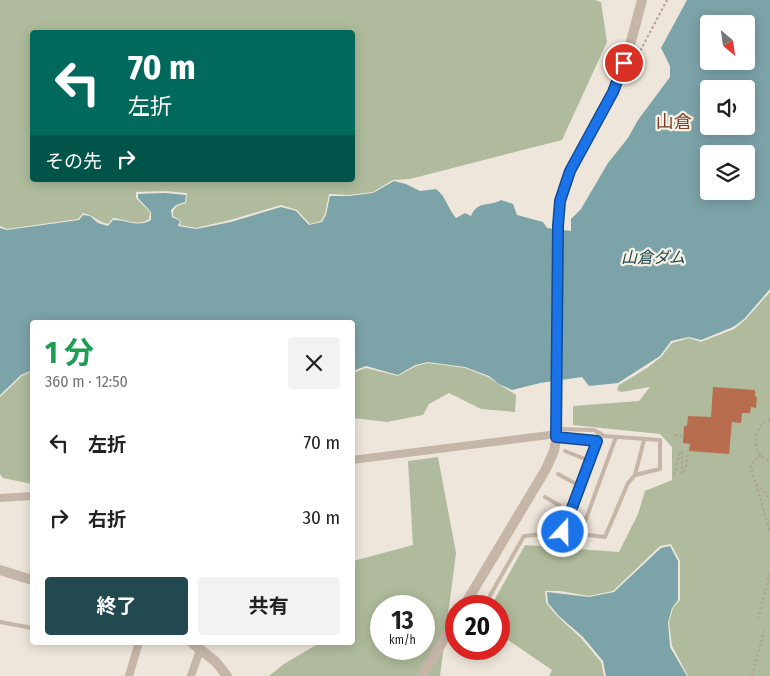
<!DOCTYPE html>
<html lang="ja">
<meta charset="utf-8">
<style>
:root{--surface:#fff;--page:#f2f2f2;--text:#222;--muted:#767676;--accent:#21494f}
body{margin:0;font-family:"Fira Sans Condensed","Noto Sans JP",sans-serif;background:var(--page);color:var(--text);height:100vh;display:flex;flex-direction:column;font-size:19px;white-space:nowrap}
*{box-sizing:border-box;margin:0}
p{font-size:16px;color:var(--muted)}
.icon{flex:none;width:28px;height:28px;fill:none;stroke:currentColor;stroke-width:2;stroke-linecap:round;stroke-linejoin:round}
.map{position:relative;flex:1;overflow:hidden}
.drawer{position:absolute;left:30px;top:320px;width:325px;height:325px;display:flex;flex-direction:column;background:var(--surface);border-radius:5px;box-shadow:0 2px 12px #0003}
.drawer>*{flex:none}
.hud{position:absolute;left:30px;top:30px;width:325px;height:152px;border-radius:5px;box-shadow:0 2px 12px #0003;background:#00695c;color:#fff;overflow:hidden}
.needle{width:32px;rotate:151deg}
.fabs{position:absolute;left:700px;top:15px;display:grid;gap:10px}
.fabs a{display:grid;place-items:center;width:55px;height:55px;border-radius:5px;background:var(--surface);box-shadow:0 2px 12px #0003;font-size:25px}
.speed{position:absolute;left:370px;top:595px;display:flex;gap:10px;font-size:25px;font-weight:700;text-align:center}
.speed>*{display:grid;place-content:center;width:65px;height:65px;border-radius:50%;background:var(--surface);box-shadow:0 2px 12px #0003;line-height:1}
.speed small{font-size:12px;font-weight:400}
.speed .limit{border:8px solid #d22;background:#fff;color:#111}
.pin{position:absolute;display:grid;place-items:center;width:42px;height:42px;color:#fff;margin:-21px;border:2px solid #fff;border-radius:50%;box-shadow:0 1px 5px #0007}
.me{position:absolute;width:55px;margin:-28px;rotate:21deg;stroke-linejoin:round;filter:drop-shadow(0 0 4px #0008)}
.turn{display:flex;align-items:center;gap:18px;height:105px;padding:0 15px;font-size:22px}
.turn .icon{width:65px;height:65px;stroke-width:2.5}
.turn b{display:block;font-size:35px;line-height:42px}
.then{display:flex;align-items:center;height:48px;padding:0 15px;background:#0003;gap:10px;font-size:19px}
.round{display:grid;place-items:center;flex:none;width:52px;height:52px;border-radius:5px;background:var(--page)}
.summary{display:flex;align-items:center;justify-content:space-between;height:85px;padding:0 15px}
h1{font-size:30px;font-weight:700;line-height:38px;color:#1e9e55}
.primary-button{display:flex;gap:10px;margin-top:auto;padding:10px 15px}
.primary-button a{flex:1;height:58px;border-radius:5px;background:var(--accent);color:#fff;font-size:20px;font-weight:700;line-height:58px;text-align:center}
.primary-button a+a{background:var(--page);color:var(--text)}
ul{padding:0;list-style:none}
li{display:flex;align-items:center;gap:15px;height:75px;padding:0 15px}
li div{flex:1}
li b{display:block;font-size:19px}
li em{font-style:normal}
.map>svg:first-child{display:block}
</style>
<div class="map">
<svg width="770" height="676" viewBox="0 0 770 676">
<rect width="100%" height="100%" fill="#eee6da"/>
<g fill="#afbb9c" fill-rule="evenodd">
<path d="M0 0H595L601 2 607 42 562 140 410 179 393 180 373 192 349 195 329 194 325 214 321 221 310 224 297 210 281 205 230 220 196 228 180 225 181 221 173 216V211L177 206 186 203 187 193 165 191 136 192V198L150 212 149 219C137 227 126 219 113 218L108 224C98 222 93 215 83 213L78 219 7 229 0 226ZM32 32H352V180H32Z"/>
<path d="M770 292V676H688L672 646 669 622 673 608 680 600V561L671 544 660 546 613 591 589 596 560 591H545L546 603 558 617 581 638 601 662 604 676H549L552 670 499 634V606H491L525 545 619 552 638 514 645 491 672 480V447L660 434 573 425V406L639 401 650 387 621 392 617 390 619 385 647 368 661 357 672 343 689 338 701 342 734 329 745 320Z"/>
<path d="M428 363 465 368 488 377 516 395 515 412 481 409 449 393 429 404 423 415 387 422 353 418V373L366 368 398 376 416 366Z"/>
<path d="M32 371V484L3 478 0 474V397L22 376Z"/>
<path d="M438 457 456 553 440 676H269L284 664 316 645V643L352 642 353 561 413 545 408 461ZM381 606H424V649H381Z"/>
</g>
<g fill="#7ca3a8" fill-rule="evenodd">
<path d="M687 0H770V289L744 319 733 327 701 340 689 337 671 341 660 356 618 383 589 386 582 377 540 383 512 390 499 384 489 376 465 367 428 362 415 365 398 375 366 366 353 371 352 322H32V370L21 375 0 395V228L7 230 79 220 83 215 90 216 98 223 108 226 113 220C128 220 138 228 151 220V212L138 198V194L165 193 186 195 185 202 176 205 171 210 172 217 180 221 178 226 196 229 231 222 281 207 296 211 309 225 322 222 326 215 330 196H349L373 193 394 181 406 184 420 191 436 189C446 196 448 209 456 218L465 213 471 216C478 200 489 207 501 200L513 204 517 215 543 222 547 228 571 231V219L581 209 608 163 628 138 638 120 670 77V66L661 48ZM709 24H746V61H709ZM709 89H746V126H709ZM709 154H746V191H709Z"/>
<path d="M670 546 678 561V600L672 608 668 622 670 647 687 676H606L603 661 583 637 559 616 548 603 547 592 589 597 614 592 661 548Z"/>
</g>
<path fill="#b86e4e" d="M713 387 755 390V396L757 397 756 408 751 407 750 413H742L741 423 732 422 729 454 689 451 690 444 683 443 684 426H687L688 416 711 417Z"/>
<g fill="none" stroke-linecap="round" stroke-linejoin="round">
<g stroke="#b0a192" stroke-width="2" stroke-dasharray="2.5 2.5" stroke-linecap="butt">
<path d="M638 55 667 0"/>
<path d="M770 419C752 426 750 456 770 461"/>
<path d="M675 435 682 436"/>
<path d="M761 455 750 465 770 531"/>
<path d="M674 475 680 452H682V473H684L689 453"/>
<path d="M757 484 770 499"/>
<path d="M758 619 770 573"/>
<path d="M752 676 764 631"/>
</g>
<g stroke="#c5b6a7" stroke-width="4">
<path d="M559 429 594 430 604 436 660 440V469L635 475 644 440"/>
<path d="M600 433 563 532 605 537 628 483 635 475"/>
<path d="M557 437 597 441"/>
<path d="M565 451 590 461"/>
<path d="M558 474 580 486"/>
<path d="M545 497 570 512"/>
<path d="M580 535 616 437"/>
<path d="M484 606 524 536 563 532"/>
<path d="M0 622 32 628"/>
</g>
<g stroke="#c5b6a7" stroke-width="8">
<path d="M352 460 557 434"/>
<path d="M0 498 32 496"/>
<path d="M129 676 139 642"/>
<path d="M191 676 200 650"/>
</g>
<g stroke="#c5b6a7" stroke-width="10">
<path d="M0 570 32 580"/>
<path d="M464 606 546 469 554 451 557 434 558 226 560 201 570 171 613 92 629 49 642 0"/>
<path d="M191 642 216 662 227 676"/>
<path d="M422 676 456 619"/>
</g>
</g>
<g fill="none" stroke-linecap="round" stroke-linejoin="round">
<g stroke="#114b97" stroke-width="12">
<path id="route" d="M563 532 597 441 556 437 558 226 560 201 570 171 613 92 624 63"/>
</g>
<use href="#route" stroke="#1a73e8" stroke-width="9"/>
</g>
<g text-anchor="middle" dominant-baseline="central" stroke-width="4.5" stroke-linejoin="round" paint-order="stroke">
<g font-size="16" font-style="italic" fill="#21494f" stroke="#f6f0e5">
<text x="653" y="257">山倉ダム</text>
</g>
<g font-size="18" fill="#784129" stroke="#f6f0e5">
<text x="674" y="122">山倉</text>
</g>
</g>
</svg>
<div class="fabs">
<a><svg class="needle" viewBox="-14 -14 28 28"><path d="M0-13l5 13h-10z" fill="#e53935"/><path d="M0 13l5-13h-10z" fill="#767676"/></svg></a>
<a><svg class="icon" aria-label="sound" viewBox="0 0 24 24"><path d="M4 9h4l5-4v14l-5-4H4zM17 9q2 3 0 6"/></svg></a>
<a><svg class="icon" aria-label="layers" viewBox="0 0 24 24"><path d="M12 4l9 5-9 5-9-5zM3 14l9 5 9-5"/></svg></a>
</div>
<div class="speed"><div>13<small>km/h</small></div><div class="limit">20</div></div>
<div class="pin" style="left:624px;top:63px;background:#d93025"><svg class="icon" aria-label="arrive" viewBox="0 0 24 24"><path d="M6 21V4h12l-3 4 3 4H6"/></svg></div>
<svg class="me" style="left:563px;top:532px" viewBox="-20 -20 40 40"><circle r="17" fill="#1a73e8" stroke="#fff" stroke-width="3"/><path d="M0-11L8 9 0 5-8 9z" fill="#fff"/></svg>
<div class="hud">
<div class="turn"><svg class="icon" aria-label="left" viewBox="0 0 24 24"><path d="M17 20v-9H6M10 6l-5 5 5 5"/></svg><div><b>70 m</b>左折</div></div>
<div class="then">その先<svg class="icon" aria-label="right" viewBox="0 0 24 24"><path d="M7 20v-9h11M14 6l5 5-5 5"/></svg></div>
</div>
<section class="drawer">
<div class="summary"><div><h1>1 分</h1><p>360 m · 12:50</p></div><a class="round"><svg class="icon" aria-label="close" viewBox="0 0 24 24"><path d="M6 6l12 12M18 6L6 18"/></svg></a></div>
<ul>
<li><svg class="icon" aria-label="left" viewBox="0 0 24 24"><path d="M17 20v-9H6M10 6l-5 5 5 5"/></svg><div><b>左折</b></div><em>70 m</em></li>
<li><svg class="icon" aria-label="right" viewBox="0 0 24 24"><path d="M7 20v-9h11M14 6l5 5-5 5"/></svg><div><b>右折</b></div><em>30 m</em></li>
</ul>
<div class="primary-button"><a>終了</a><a>共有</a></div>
</section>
</div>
